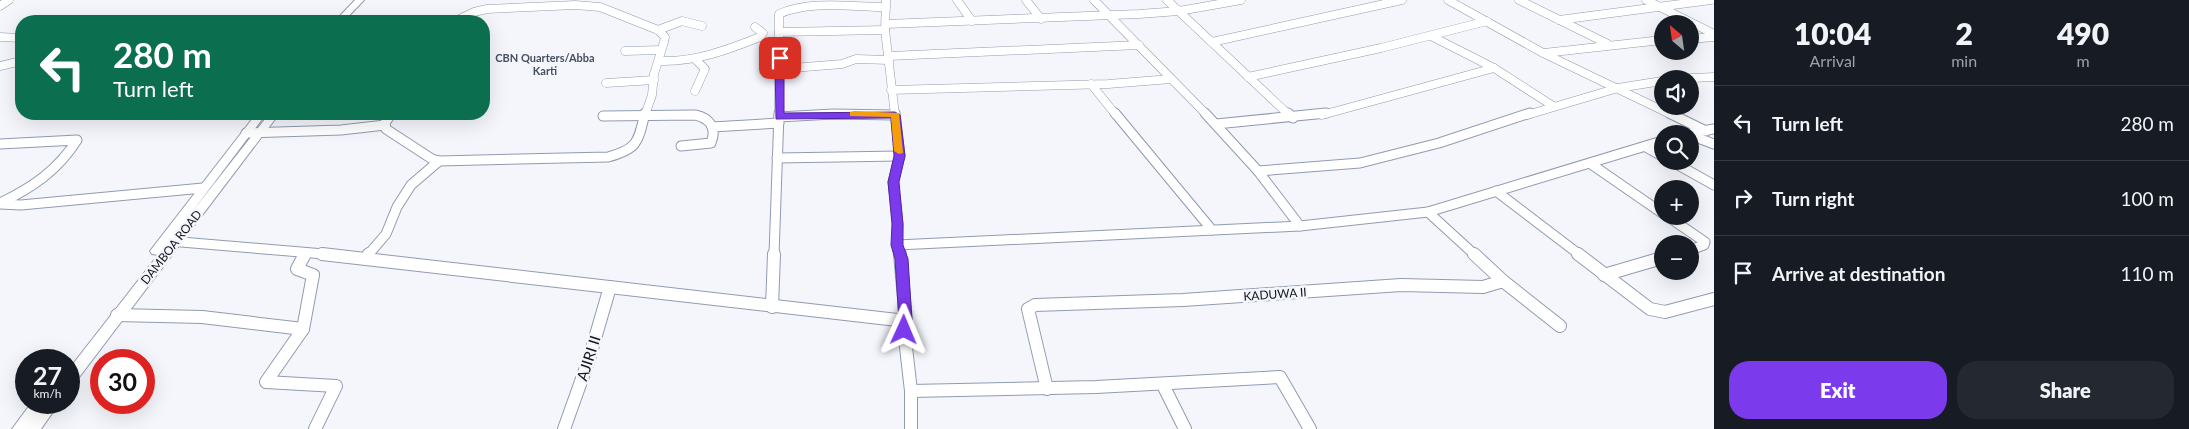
<!DOCTYPE html>
<meta charset="utf-8">
<style>
:root{--surface:#171b24;--page:#242831;--text:#f1f3f6;--muted:#9ea1a6;--line:#363941;--accent:#7c3aed}
body{margin:0;font-family:Lato,sans-serif;background:var(--page);color:var(--text);height:100vh;display:flex;flex-direction:column;font-size:19px;white-space:nowrap}
*{box-sizing:border-box;margin:0}
p{font-size:16px;color:var(--muted)}
.icon{flex:none;width:28px;height:28px;fill:none;stroke:currentColor;stroke-width:2;stroke-linecap:round;stroke-linejoin:round}
.map{position:relative;flex:1;overflow:hidden}
.drawer{display:flex;flex-direction:column;background:var(--surface);width:475px}
.drawer>*{flex:none}
.top-card{position:absolute;left:15px;top:15px;width:475px;height:105px;border-radius:20px;box-shadow:0 5px 20px #0002;background:#0b6e4f;color:#fff;overflow:hidden}
.needle{width:32px;rotate:331deg}
.tools{position:absolute;left:1654px;top:15px;display:grid;gap:10px}
.tools a{display:grid;place-items:center;width:45px;height:45px;border-radius:50%;background:var(--surface);box-shadow:0 5px 20px #0002;font-size:25px}
.speed{position:absolute;left:15px;top:349px;display:flex;gap:10px;font-size:25px;font-weight:700;text-align:center}
.speed>*{display:grid;place-content:center;width:65px;height:65px;border-radius:50%;background:var(--surface);box-shadow:0 5px 20px #0002;line-height:1}
.speed small{font-size:12px;font-weight:400}
.speed .limit{border:8px solid #d22;background:#fff;color:#111}
.pin{position:absolute;display:grid;place-items:center;width:42px;height:42px;color:#fff;margin:-21px;border-radius:10px;box-shadow:0 2px 8px #0006}
.me{position:absolute;width:55px;margin:-28px;rotate:1deg;stroke-linejoin:round;filter:drop-shadow(0 0 4px #0008)}
.turn{display:flex;align-items:center;gap:18px;height:105px;padding:0 15px;font-size:22px}
.turn .icon{width:65px;height:65px;stroke-width:2.5}
.turn b{display:block;font-size:35px;line-height:42px}
.eta{display:flex;justify-content:space-evenly;align-items:center;height:85px;text-align:center}
.eta b{font-size:30px;font-weight:800;line-height:35px}
.action{display:flex;gap:10px;margin-top:auto;padding:10px 15px}
.action a{flex:1;height:58px;border-radius:20px;background:var(--accent);color:#fff;font-size:20px;font-weight:800;line-height:58px;text-align:center}
.action a+a{background:var(--page);color:var(--text)}
ul{padding:0;list-style:none}
li{display:flex;align-items:center;gap:15px;height:75px;padding:0 15px;border-top:1px solid var(--line)}
li div{flex:1}
li b{display:block;font-size:19px}
li em{font-style:normal}
main{display:flex;flex:1;min-height:0}
.map>svg:first-child{display:block}
</style>
<main>
<div class="map">
<svg width="1714" height="429" viewBox="0 0 1714 429">
<rect width="100%" height="100%" fill="#f4f6fb"/>
<g fill="none" stroke-linecap="round" stroke-linejoin="round">
<g stroke="#909bb1" stroke-width="9">
<g id="minor-far2">
<path d="M886 0 885 30 895 115"/>
<path d="M957 0 972 21"/>
<path d="M1026 0 1041 19"/>
<path d="M1094 0 1207 115"/>
<path d="M1167 0 1289 115"/>
<path d="M1448 0 1543 53 1672 115"/>
<path d="M1519 0 1608 44"/>
<path d="M1646 0 1714 34"/>
<path d="M0 6 9 0"/>
<path d="M1559 20 1711 0"/>
<path d="M455 21 474 12 487 9 575 5 600 7 658 30 665 37 664 42 654 74 652 95 645 115"/>
<path d="M886 24 1139 14 1179 11 1241 0"/>
<path d="M658 30 682 21 702 26"/>
<path d="M779 32 885 30"/>
<path d="M1431 36 1494 68 1553 106"/>
<path d="M0 37 21 38"/>
<path d="M1690 39 1714 37"/>
<path d="M1212 42 1402 0"/>
<path d="M625 51 661 50"/>
<path d="M1544 53 1662 40"/>
<path d="M889 56 1139 45"/>
<path d="M660 61C696 62 727 50 760 37L763 33 755 27"/>
<path d="M0 66 21 61"/>
<path d="M780 69 842 64 856 59 889 60"/>
<path d="M1248 77 1381 48 1487 21"/>
<path d="M1673 79 1714 77"/>
<path d="M606 83 654 80"/>
<path d="M1091 84 1116 115"/>
<path d="M891 90 1108 84 1171 79"/>
<path d="M695 91 705 69 696 60"/>
<path d="M779 115V14C810 0 852 7 886 7"/>
<path d="M823 115H869"/>
<path d="M1322 115 1494 68"/>
<path d="M1527 115 1618 88 1662 81"/>
</g>
</g>
<g stroke="#909bb1" stroke-width="11">
<g id="minor-far1">
<path d="M895 113 900 156 893 182 898 224 897 245 900 255"/>
<path d="M1115 113 1212 230"/>
<path d="M1205 113 1258 171 1300 226"/>
<path d="M1288 113 1293 118"/>
<path d="M1669 113 1706 131"/>
<path d="M391 114 385 123 386 129 432 159 439 161 608 157C638 149 638 142 645 113"/>
<path d="M603 116 695 115C710 118 717 128 711 143L681 146"/>
<path d="M779 117 833 114 895 115"/>
<path d="M1216 124 1326 113"/>
<path d="M712 127 779 123"/>
<path d="M246 133 341 130 385 125"/>
<path d="M1685 134 1714 129"/>
<path d="M1690 135 1714 144"/>
<path d="M0 144 77 140C58 170 32 188 0 203"/>
<path d="M1646 147 1662 156"/>
<path d="M777 158 900 156"/>
<path d="M1671 161 1714 185"/>
<path d="M1591 164 1662 213"/>
<path d="M1258 171 1360 163 1439 143 1530 113"/>
<path d="M1496 191 1580 255"/>
<path d="M0 204 21 205 203 188"/>
<path d="M1428 212 1475 255"/>
<path d="M1667 216 1705 242 1704 245 1690 250"/>
<path d="M169 241 336 255"/>
<path d="M897 245 1300 226 1428 212 1662 141"/>
<path d="M305 255 306 253"/>
<path d="M368 255 386 234 397 207 411 185 439 161"/>
<path d="M774 255 779 113"/>
</g>
</g>
<g stroke="#909bb1" stroke-width="14">
<g id="minor">
<path d="M305 254 297 269 313 275 303 329 266 382 336 386 315 429"/>
<path d="M322 254 906 321"/>
<path d="M900 254 906 321 904 330 911 391V429"/>
<path d="M1578 254 1650 309 1665 312 1714 299"/>
<path d="M366 258 369 254"/>
<path d="M1604 275 1662 258"/>
<path d="M1503 281 1560 326"/>
<path d="M772 307 774 254"/>
<path d="M117 315 202 317 303 329"/>
<path d="M1163 385 1185 429"/>
<path d="M1047 389 1028 309 1035 305 1183 300 1401 285 1483 287 1503 281 1474 254"/>
<path d="M911 391 1096 387 1280 377 1310 429"/>
<path d="M564 429 589 359 610 287"/>
</g>
</g>
<g stroke="#909bb1" stroke-width="2">
<g id="major">
<path d="M355 0H364L344 21H335Z"/>
<path d="M256 114H266L192 212 269 114H279L74 384 69 386V369L158 255 152 254 150 251Z"/>
<path d="M32 402H60L41 429H12Z"/>
</g>
</g>
<use href="#minor-far2" stroke="#fff" stroke-width="8"/>
<use href="#minor-far1" stroke="#fff" stroke-width="9"/>
<use href="#minor" stroke="#fff" stroke-width="12"/>
<use href="#major" fill="#fff" fill-rule="evenodd"/>
</g>
<path fill="#7c3aed" stroke="#51269a" d="M780 55 784 58V113L895 112 900 115 905 156 899 182 903 224V245L908 259 912 321 909 333H899L897 330 899 321 895 259 891 245 892 224 888 182 894 156 891 118 776 119 775 58Z"/>
<path fill="#f59e0b" d="M854 111 899 113 903 153 899 154 894 151 891 117 850 116V112Z"/>
<g text-anchor="middle" dominant-baseline="central" stroke-width="5" stroke-linejoin="round" paint-order="stroke">
<g font-size="11" font-weight="bold" fill="#454f62" stroke="#f4f6fb">
<text x="545" y="57">CBN Quarters/Abba<tspan x="545" dy="13">Karti</tspan></text>
</g>
<g font-size="12" fill="#10141c" stroke="#f4f6fb">
<text transform="translate(171 247) rotate(-52)">DAMBOA ROAD</text>
<text transform="translate(1275 294) rotate(-4)">KADUWA II</text>
</g>
<g font-size="15" fill="#10141c" stroke="#f4f6fb">
<text transform="translate(588 358) rotate(-72)">AJIRI II</text>
</g>
</g>
</svg>
<div class="tools">
<a><svg class="needle" viewBox="-14 -14 28 28"><path d="M0-13l5 13h-10z" fill="#e53935"/><path d="M0 13l5-13h-10z" fill="#9ea1a6"/></svg></a>
<a><svg class="icon" aria-label="sound" viewBox="0 0 24 24"><path d="M4 9h4l5-4v14l-5-4H4zM17 9q2 3 0 6"/></svg></a>
<a><svg class="icon" aria-label="search" viewBox="0 0 24 24"><circle cx="10" cy="10" r="6"/><path d="M15 15l6 6"/></svg></a>
<a>+</a>
<a>−</a>
</div>
<div class="speed"><div>27<small>km/h</small></div><div class="limit">30</div></div>
<div class="pin" style="left:780px;top:58px;background:#d93025"><svg class="icon" aria-label="arrive" viewBox="0 0 24 24"><path d="M6 21V4h12l-3 4 3 4H6"/></svg></div>
<svg class="me" style="left:904px;top:330px" viewBox="-20 -20 40 40"><path d="M0-17L14 15 0 8-14 15z" fill="#7c3aed" stroke="#fff" stroke-width="4"/></svg>
<div class="top-card">
<div class="turn"><svg class="icon" aria-label="left" viewBox="0 0 24 24"><path d="M17 20v-9H6M10 6l-5 5 5 5"/></svg><div><b>280 m</b>Turn left</div></div>
</div>
</div>
<section class="drawer">
<div class="eta">
<div><b>10:04</b><p>Arrival</p></div>
<div><b>2</b><p>min</p></div>
<div><b>490</b><p>m</p></div>
</div>
<ul>
<li><svg class="icon" aria-label="left" viewBox="0 0 24 24"><path d="M17 20v-9H6M10 6l-5 5 5 5"/></svg><div><b>Turn left</b></div><em>280 m</em></li>
<li><svg class="icon" aria-label="right" viewBox="0 0 24 24"><path d="M7 20v-9h11M14 6l5 5-5 5"/></svg><div><b>Turn right</b></div><em>100 m</em></li>
<li><svg class="icon" aria-label="arrive" viewBox="0 0 24 24"><path d="M6 21V4h12l-3 4 3 4H6"/></svg><div><b>Arrive at destination</b></div><em>110 m</em></li>
</ul>
<div class="action"><a>Exit</a><a>Share</a></div>
</section>
</main>
